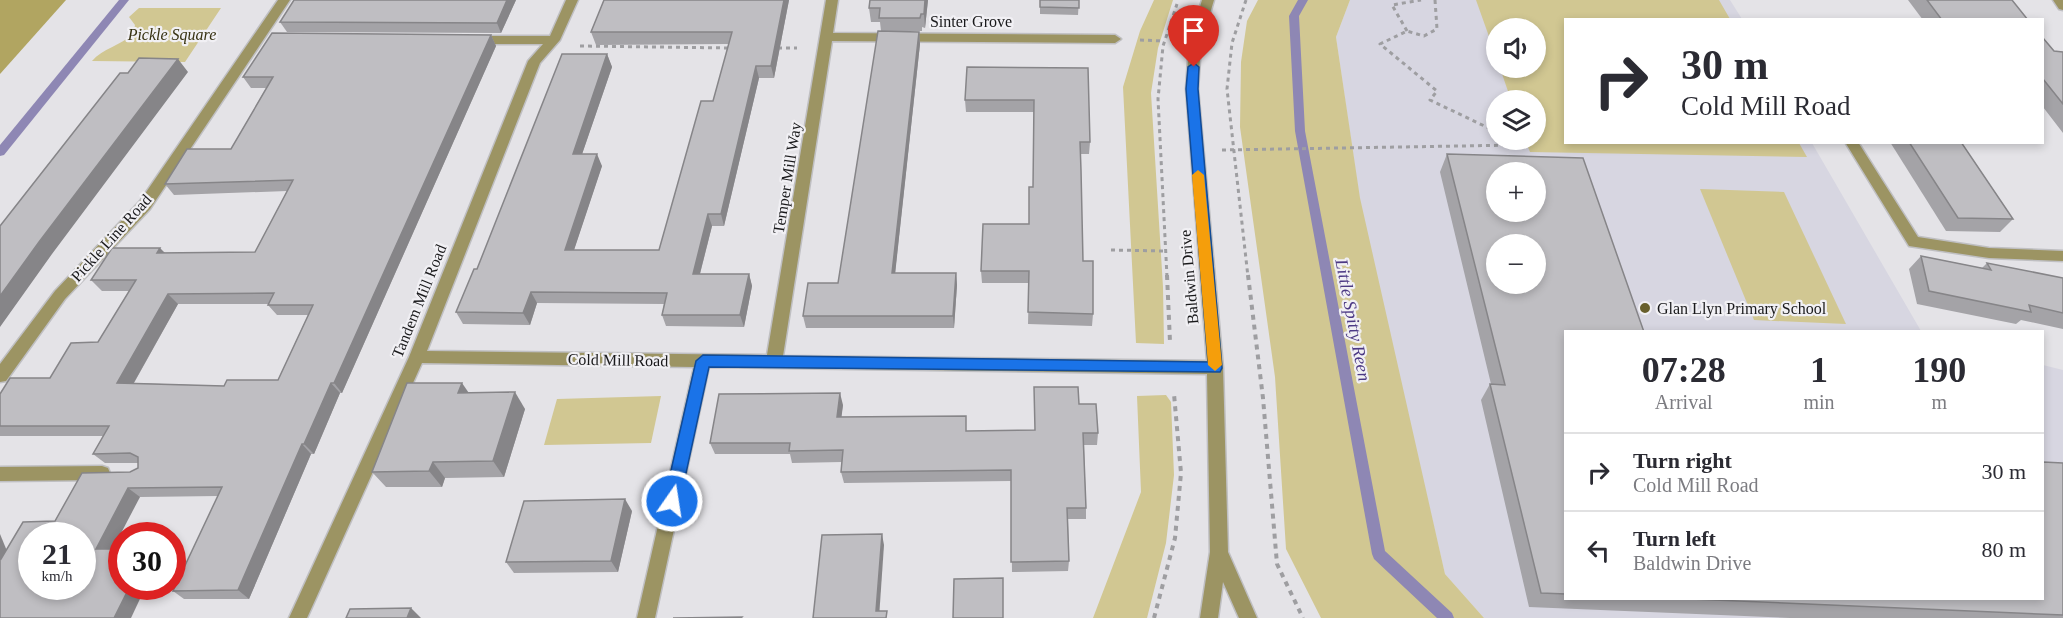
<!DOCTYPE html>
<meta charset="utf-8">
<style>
:root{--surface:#fff;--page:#f7f7f7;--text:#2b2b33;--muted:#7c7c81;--line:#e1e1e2}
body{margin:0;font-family:Georgia,serif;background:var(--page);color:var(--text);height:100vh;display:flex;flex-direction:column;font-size:22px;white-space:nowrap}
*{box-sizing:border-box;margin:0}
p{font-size:20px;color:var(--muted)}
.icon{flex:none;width:33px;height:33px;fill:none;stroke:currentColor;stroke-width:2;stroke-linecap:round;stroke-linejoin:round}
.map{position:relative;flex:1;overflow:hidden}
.panel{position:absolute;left:1564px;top:330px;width:480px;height:270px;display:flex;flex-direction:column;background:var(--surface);border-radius:0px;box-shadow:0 3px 9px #0003}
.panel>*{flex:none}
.banner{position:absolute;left:1564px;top:18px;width:480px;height:126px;border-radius:0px;box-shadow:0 3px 9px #0003;background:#fff;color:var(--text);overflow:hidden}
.buttons{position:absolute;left:1486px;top:18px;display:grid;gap:12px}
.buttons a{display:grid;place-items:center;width:60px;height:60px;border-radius:50%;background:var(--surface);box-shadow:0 3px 9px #0003;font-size:30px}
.speed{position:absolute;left:18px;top:522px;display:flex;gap:12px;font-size:30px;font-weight:700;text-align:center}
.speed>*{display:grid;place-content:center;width:78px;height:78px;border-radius:50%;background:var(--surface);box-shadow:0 3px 9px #0003;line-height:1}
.speed small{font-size:15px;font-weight:400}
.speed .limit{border:9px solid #d22;background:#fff;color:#111}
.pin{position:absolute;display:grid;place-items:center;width:51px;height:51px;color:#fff;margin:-62px -26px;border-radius:50% 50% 50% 0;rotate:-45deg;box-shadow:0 0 6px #0007}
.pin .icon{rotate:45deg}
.me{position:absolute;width:66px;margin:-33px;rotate:13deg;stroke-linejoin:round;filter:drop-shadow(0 0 4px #0008)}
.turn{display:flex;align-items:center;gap:21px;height:126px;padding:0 18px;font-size:27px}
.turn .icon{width:78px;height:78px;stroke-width:2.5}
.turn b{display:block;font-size:42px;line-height:51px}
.eta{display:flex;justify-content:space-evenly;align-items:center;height:102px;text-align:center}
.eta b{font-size:36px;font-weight:700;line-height:42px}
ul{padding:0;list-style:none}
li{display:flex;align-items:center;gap:18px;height:78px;padding:0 18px;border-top:2px solid var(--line)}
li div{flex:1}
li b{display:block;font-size:22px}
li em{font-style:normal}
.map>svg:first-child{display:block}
</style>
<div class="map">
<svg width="2063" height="618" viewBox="0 0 2063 618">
<rect width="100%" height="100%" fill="#e4e3e7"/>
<path fill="#d7d6e1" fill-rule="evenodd" d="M1350 0H1730L1742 19 1566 20V142L1812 143 1921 331 1566 332V598H2043V365L2063 370V618H1484L1445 574 1363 222 1336 37ZM1497 28H1536V68H1497ZM1497 100H1536V140H1497ZM1497 172H1536V212H1497ZM1497 244H1536V284H1497Z"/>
<g fill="#d1c792">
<path d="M1154 0H1173L1158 48 1151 93 1163 287 1164 344 1136 343 1123 87 1140 31Z"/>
<path d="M1258 0H1350L1336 37 1360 198 1445 574 1484 618H1321L1286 549 1275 377 1240 127 1241 62 1247 21Z"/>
<path d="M1476 0H1719L1730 19 1566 20V142L1799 143 1807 157 1530 152 1525 140H1536V100H1511L1500 68H1536V28H1497V59Z"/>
<path d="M139 8H221L185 62 92 61C102 49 121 45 133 34L135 25 129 17Z"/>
<path d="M1700 189 1784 192 1846 324 1754 320Z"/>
<path d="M1166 395 1171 402 1174 475 1166 543 1147 618H1093L1141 492 1137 396Z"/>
<path d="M661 396 651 443 544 445 557 399Z"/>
</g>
<path fill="#b1a561" d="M0 0H66L0 74Z"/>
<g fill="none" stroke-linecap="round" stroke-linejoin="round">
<g fill="#8e87b4" fill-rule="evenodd">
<path d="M119 0H129L4 155 0 156V145Z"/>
<path d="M1298 0H1308L1299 16 1305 131 1385 551 1452 613 1454 618H1437L1374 559 1372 554 1295 131 1289 16Z"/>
</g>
<g stroke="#bfbfc2" stroke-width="3">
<g id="minor">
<path d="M278 0H290L150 209 65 299 6 381 0 382V364L55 291 140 201Z"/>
<path d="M566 0H578L560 40 540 63 427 351 767 355 826 0H838L833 33 1115 35 1121 39 1115 43 832 41 783 356 1207 361 1186 89 1189 44 1202 0H1214L1201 44 1198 89 1223 368 1228 552 1257 618H1239L1223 582 1218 618H1200L1210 552 1207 374 709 367 655 618H637L694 367 422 363 307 618H289L409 357 528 61 543 44H473L467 40 473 36H550Z"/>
<path d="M2053 0H2063V10L2059 9Z"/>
<path d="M1845 142H1858L1918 237 1989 248 2063 251V261L1989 258 1909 246Z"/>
<path d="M102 466 108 468 110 473 108 478 102 480 0 481V467Z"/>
</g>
</g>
<g stroke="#9e9ea1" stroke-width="3" stroke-dasharray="4 4" stroke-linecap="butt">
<path d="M1246 0 1232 43 1227 89 1248 277"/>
<path d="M1435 0 1437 29 1424 36 1407 31 1380 44 1437 91 1430 100 1497 132"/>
<path d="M1407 31 1392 5 1421 0"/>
<path d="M1140 40 1164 41"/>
<path d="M580 46 731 48"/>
<path d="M778 48H797"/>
<path d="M1510 140 1518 145"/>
<path d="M1222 150 1519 145"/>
<path d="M1111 250 1165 251"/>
<path d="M1167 277 1158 99 1163 46 1177 4"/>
</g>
<g stroke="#9e9ea1" stroke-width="4" stroke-dasharray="5 5" stroke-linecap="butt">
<path d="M1167 275 1170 342"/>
<path d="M1248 275 1263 398 1277 564 1303 618"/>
<path d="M1154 618 1175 538 1181 473 1174 394"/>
</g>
<use href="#minor" fill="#9c9463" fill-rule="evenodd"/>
</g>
<g fill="#a4a3a7" fill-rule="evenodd">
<path d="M516 0 501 33 287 32 280 22Z"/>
<path d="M604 0H789L774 78H759L724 226H712L700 274H749L752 286 744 327 666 326 662 315 664 304 537 303 530 325 463 324 456 312 477 269 607 54 612 67 582 154 602 166 574 250H659L713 101 729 44 596 45 591 32Z"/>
<path d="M928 0 925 28 922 27V31H881L880 22H871L869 8Z"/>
<path d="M1040 0H1079L1078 15 1040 14Z"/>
<path d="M1908 0H2012L2028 20H1923Z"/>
<path d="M919 32 920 44 895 273H956L957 285 954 328H806L803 316 838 283Z"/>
<path d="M491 35 496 46 342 393H340L314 454H311L249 599H184L173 591 218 496 140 497 6 549 55 521 130 472 138 468V463H105L93 454 103 436H0V394L50 378 98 342 129 291H102L91 280 164 253 255 252 287 191 174 195 165 184 231 149 266 88H251L243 77ZM178 304H269L268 305 277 315H308L278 380 224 386 134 383Z"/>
<path d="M2043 38 2054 51 2063 52V133L2043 107Z"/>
<path d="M1088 68 1090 142 1089 154H1080L1083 261 1093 314 1092 326 1028 324 1029 283H982L981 271 1029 224 1033 187 1034 112H966L965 100Z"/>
<path d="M1890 142H1961L2013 219 2000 232 1946 231Z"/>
<path d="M1447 154 1566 332V598H2043L2063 463V618H1790L1529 607 1481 400 1490 384H1491L1440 172Z"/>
<path d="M1921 256 1982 268 1987 263 2063 278V329L2021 320 2016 324 1917 304 1909 269Z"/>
<path d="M469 393 525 409 504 477 445 478 442 487H386L372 472Z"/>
<path d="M1079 404 1098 433 1097 445H1084L1086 508V519H1068L1069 561 1068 571 1012 572 1011 481 844 483 841 472 842 462 792 463 790 454H715L710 443 843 405 841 417 967 431 1034 430Z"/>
<path d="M632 511 618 572 514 573 506 562Z"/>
</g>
<g fill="#868588">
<path d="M507 0H516L501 33 497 23Z"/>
<path d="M784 0H789L774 78 771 66Z"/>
<path d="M925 0H928L925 28 924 14Z"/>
<path d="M919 32 920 44 894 284 892 273Z"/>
<path d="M491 35 496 46 342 393 334 383Z"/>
<path d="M607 54 612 67 578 166 573 154Z"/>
<path d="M178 59 188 72 52 254 0 327V296L39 242Z"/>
<path d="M756 66 759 78 724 226 721 214Z"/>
<path d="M597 154 602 166 570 262 565 250Z"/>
<path d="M708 214 712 226 697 285 693 274Z"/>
<path d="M160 248 170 258 157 253Z"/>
<path d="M956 273 957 285 954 328 953 316Z"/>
<path d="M749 274 752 286 744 327 740 315Z"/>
<path d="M531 292 537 303 530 325 523 313Z"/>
<path d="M168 294 178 304 128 393 117 383Z"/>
<path d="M331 383 340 393 314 454 304 444Z"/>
<path d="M462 383 473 399 458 393Z"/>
<path d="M515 392 525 409 504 477 493 461Z"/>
<path d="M840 393 843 405 840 429 837 417Z"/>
<path d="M302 444 311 454 249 599 238 590Z"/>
<path d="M433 462 445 478 442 487 429 471Z"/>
<path d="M128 488 140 497 108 558 96 549Z"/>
<path d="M625 499 632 511 618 572 611 561Z"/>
<path d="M0 534 14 568 0 558Z"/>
<path d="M882 534 884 545 879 618 876 611Z"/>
<path d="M120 549 122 550V574L110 566Z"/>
<path d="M130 586H146L131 618H114Z"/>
<path d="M411 608 421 618H407Z"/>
</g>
<g fill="#bfbec2" stroke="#868588" stroke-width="1.5" fill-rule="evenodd">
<path d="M294 0H507L497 23 280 22Z"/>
<path d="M604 0H784L771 66H756L721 214H708L693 274H749L740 315H662L667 293 531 292 523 313 456 312 474 269H477L562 54H607L573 154H597L565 250H659L701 101H713L732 32H591Z"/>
<path d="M870 0H925L924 14H921L920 18H879L880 8H869Z"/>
<path d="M1040 0H1079V8L1040 7Z"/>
<path d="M1927 0H2012L2028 20H1942Z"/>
<path d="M878 31 919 32 892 273H956L953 316H803L808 283H838Z"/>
<path d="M272 33 491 35 334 383H331L304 444H302L238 590 173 591 222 487 128 488 96 549H120L110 566H122V586H130L114 618H0V558L1 559 23 522 55 521 82 473 130 472 138 468V457L130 453 93 454 109 426H0V394L10 378H50L71 343 98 342 136 280H91L112 248H160L157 253 255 252 293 180 165 184 187 149H231L273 77H243ZM274 293 268 305H313L278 380H227L224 386 117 383 168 294ZM32 536H82V586H32Z"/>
<path d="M2043 38 2054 51 2063 52V104L2043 79Z"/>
<path d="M139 58 178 59 39 242 0 296V226L120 73H128Z"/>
<path d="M967 67 1088 68 1090 142H1080L1081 170 1083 261H1093V314L1028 312 1029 271H981L983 224H1029V187H1033L1034 100H965Z"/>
<path d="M1909 142H1961L2013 219 1958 218Z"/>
<path d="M1447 154 1583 158 1644 332H1566V594L1541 593 1490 384 1505 385ZM1497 172H1536V212H1497ZM1497 244H1536V284H1497Z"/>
<path d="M1921 256 1991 270 1987 263 2063 278V313L2029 305 2031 312 1929 291Z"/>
<path d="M407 383H462L458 393 515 392 493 461 433 462 429 471 372 472Z"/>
<path d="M1034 387H1078L1079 404H1096L1098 433H1083L1086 508H1067L1069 561 1011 562V470L841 472 843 450 789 451 790 443H710L719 394 840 393 837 417 966 416V431L1035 430Z"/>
<path d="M2043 462 2063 463V615L1667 598H2043Z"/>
<path d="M625 499 611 561 506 562 524 501Z"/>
<path d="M882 534 876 611H887L886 618H813L822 535Z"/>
<path d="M1003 578V618H953L954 579Z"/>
<path d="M411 608 407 618H346L350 609Z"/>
<path d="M742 617 741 618H673Z"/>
</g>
<path fill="#1a73e8" stroke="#114b97" stroke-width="1.5" d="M1194 63 1199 67 1198 89 1222 368 1220 372 709 367 680 501 677 506 672 508 666 506 664 501 696 361 703 355 1208 362 1186 89 1188 67Z"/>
<path fill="#f59e0b" d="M1198 170 1204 175 1222 365 1215 371 1208 365 1192 175Z"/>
<circle fill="#685f2c" stroke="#f1f0f4" stroke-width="2" cx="1645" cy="308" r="6"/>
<g text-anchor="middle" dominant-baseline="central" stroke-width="4.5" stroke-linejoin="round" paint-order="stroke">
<g font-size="16" fill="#19191b" stroke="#f1f0f4">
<text x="971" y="21">Sinter Grove</text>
<text transform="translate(787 178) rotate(-81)">Temper Mill Way</text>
<text transform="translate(111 238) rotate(-48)">Pickle Line Road</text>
<text transform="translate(1189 277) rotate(-95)">Baldwin Drive</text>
<text transform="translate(419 301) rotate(-68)">Tandem Mill Road</text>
<text transform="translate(618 360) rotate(1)">Cold Mill Road</text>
</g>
<g font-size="16" font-style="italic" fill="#373212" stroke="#f1f0f4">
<text x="172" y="34">Pickle Square</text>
</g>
<g font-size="16" fill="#19191b" stroke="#f1f0f4" text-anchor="start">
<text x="1657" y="308">Glan Llyn Primary School</text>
</g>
<g font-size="18" font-style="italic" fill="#4c3984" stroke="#f1f0f4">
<text transform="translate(1353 320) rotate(79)">Little Spitty Reen</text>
</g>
</g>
</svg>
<div class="buttons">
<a><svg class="icon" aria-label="sound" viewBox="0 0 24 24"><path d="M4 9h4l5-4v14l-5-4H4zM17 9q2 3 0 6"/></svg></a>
<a><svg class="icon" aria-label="layers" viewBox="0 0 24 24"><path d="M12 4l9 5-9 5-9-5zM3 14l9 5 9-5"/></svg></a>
<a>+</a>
<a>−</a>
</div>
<div class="speed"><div>21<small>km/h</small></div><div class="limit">30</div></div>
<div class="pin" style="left:1194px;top:67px;background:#d93025"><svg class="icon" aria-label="arrive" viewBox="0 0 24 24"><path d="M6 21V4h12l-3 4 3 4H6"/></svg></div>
<svg class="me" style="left:672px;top:501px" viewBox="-20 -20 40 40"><circle r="17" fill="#1a73e8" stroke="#fff" stroke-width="3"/><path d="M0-11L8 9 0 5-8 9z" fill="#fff"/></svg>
<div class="banner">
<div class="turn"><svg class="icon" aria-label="right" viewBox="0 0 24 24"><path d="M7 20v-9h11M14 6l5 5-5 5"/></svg><div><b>30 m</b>Cold Mill Road</div></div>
</div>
<section class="panel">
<div class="eta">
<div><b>07:28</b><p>Arrival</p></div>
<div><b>1</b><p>min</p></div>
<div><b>190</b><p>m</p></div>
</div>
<ul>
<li><svg class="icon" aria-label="right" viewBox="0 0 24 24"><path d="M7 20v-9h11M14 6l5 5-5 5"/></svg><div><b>Turn right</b><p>Cold Mill Road</p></div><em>30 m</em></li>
<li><svg class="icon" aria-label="left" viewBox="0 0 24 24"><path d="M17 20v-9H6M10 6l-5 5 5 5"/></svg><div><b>Turn left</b><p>Baldwin Drive</p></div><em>80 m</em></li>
</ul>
</section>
</div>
